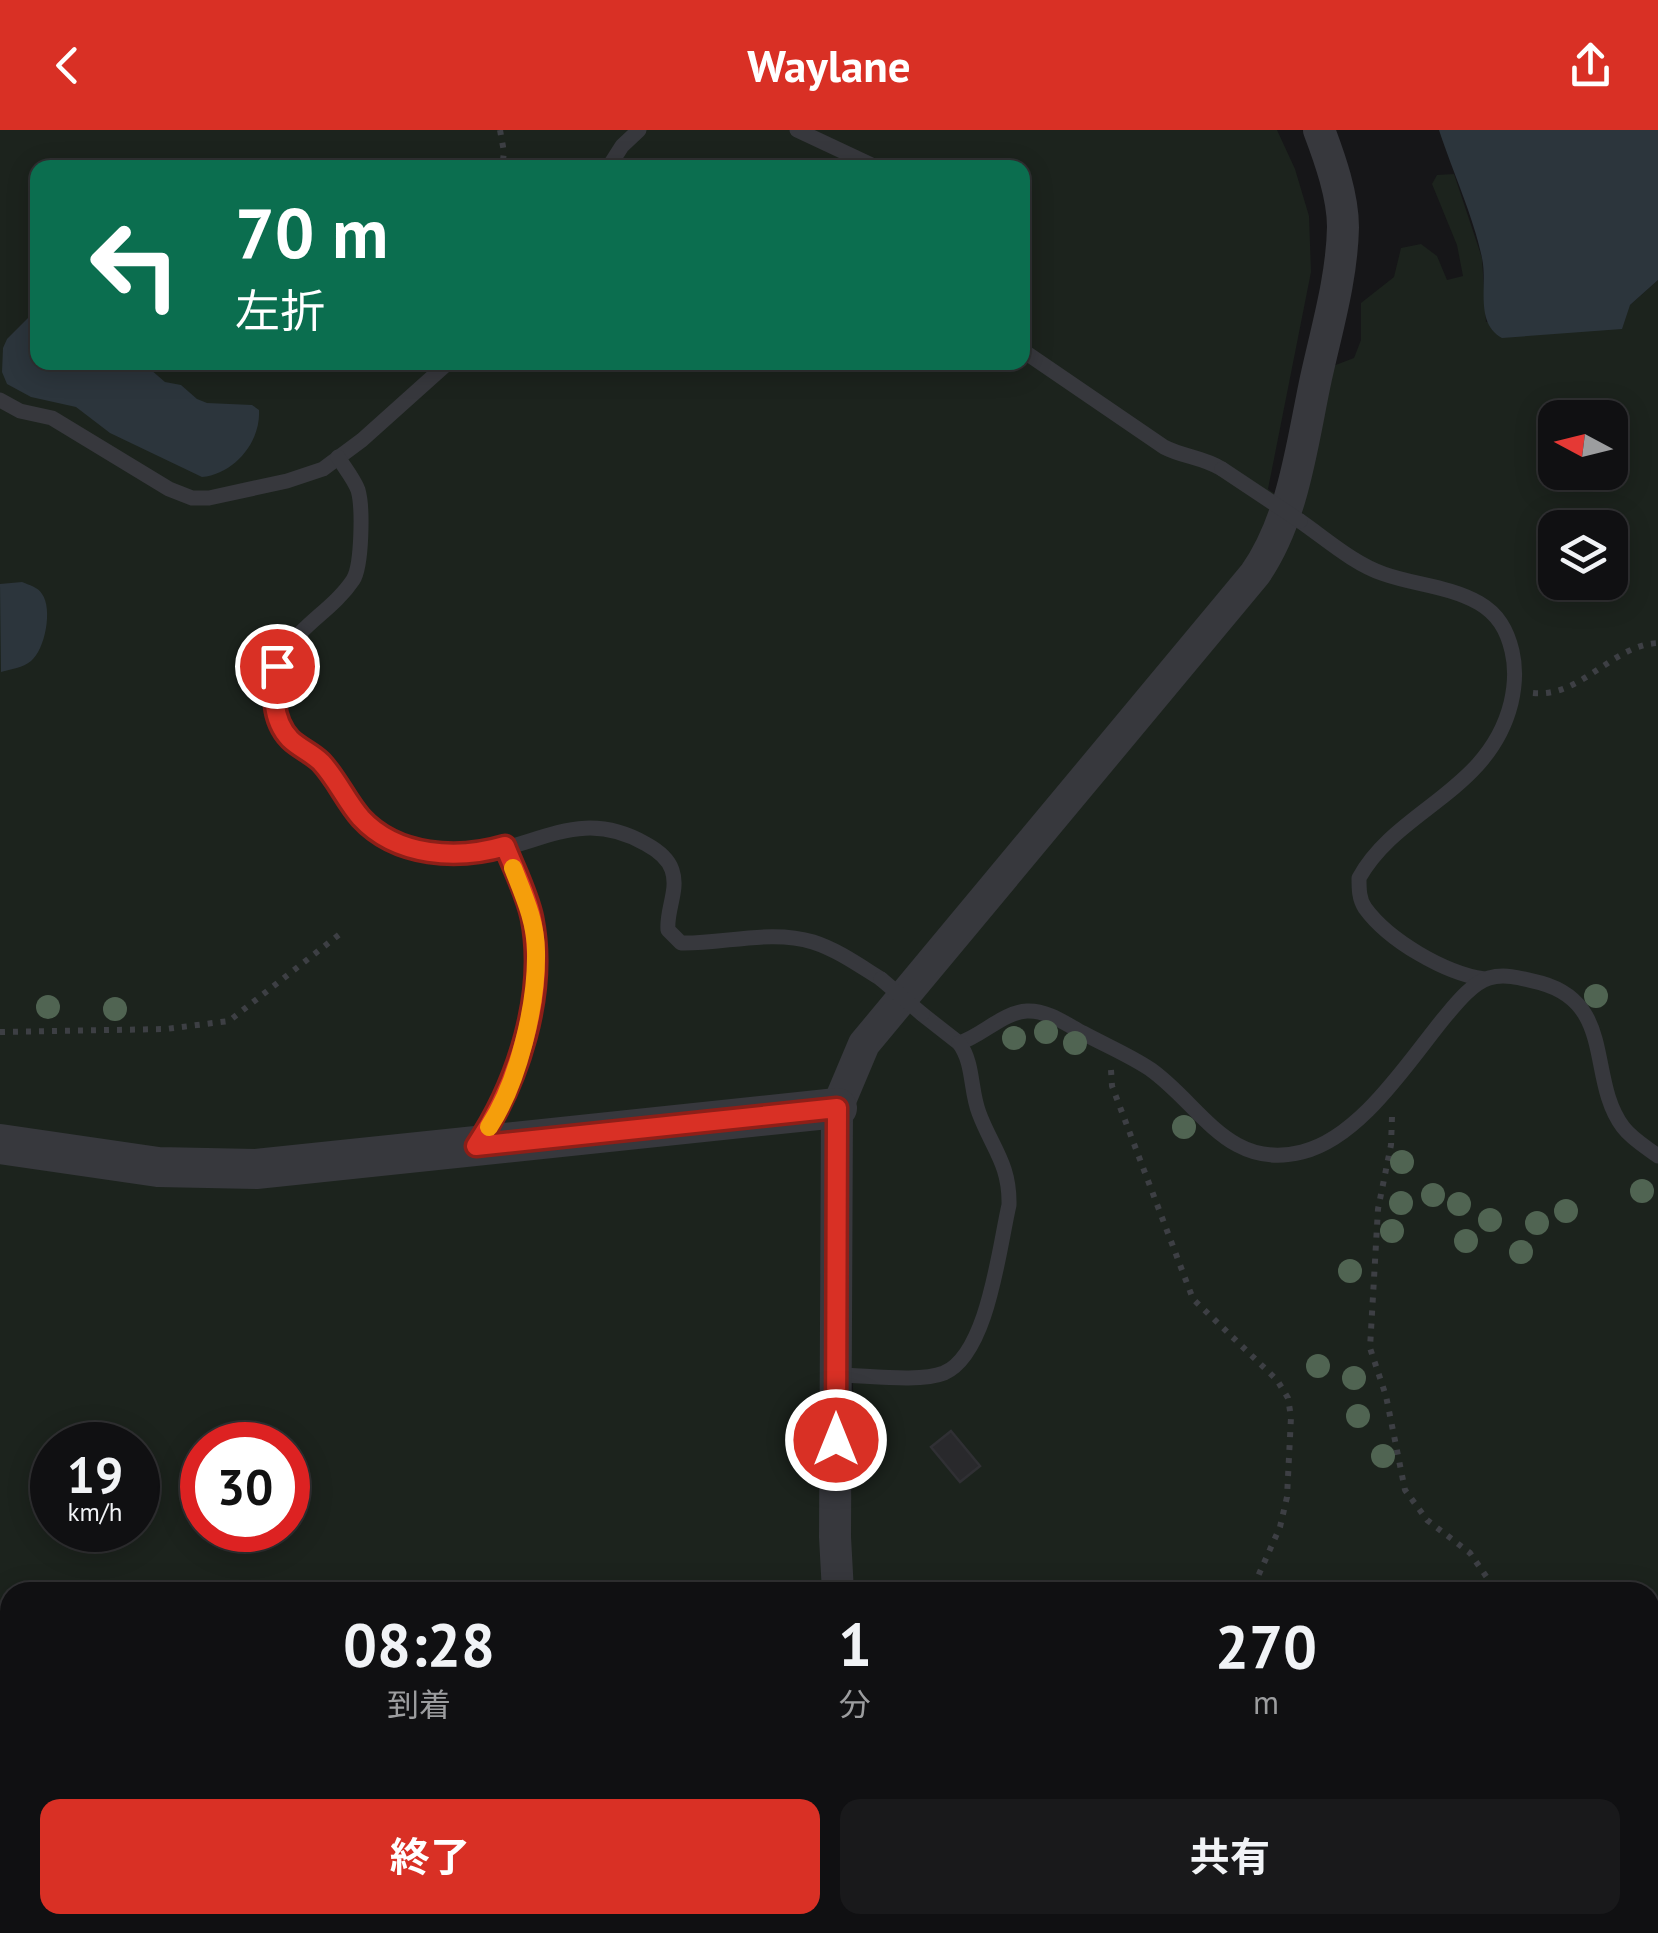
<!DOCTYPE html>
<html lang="ja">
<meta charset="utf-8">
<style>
:root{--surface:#101012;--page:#19191b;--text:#f1f3f6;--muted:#9c9d9f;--line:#303032;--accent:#d93025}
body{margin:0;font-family:"PT Sans","Noto Sans JP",sans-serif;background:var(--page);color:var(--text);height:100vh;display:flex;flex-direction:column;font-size:38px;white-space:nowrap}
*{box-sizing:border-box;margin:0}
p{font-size:32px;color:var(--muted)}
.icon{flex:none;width:55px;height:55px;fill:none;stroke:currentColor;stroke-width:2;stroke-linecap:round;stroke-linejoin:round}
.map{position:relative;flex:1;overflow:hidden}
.side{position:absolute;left:0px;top:1452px;width:1660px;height:352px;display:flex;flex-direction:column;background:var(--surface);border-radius:30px 30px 0 0;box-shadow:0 5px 25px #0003,0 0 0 2px var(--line)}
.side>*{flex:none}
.guide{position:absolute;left:30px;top:30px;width:1000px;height:210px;border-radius:20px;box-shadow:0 5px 25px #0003,0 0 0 2px var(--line);background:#0b6e4f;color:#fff;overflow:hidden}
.needle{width:65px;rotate:277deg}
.controls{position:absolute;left:1538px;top:270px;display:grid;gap:20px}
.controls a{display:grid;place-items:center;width:90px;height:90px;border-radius:20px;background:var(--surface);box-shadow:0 5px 25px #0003,0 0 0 2px var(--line);font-size:50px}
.speed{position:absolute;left:30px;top:1292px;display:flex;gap:20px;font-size:50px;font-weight:700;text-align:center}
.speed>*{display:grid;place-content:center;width:130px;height:130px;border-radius:50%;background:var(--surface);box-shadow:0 5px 25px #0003,0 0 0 2px var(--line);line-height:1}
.speed small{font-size:25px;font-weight:400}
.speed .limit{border:15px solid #d22;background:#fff;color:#111}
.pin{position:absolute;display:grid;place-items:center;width:85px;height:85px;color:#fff;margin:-42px;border:5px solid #fff;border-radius:50%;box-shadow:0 2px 10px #0007}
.me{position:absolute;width:110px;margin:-55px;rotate:0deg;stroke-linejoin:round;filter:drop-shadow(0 0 8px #0008)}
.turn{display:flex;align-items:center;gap:35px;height:210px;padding:0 40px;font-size:45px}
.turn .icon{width:130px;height:130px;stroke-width:2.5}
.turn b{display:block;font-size:70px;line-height:85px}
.eta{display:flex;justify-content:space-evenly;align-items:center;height:170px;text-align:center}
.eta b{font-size:60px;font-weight:700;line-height:70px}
.cta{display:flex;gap:20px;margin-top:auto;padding:20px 40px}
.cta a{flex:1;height:115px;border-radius:20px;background:var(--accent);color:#fff;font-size:40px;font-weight:700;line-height:115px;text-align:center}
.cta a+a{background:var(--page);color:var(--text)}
header{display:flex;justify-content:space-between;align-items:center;height:130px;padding:0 40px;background:var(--accent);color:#fff;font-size:45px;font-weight:700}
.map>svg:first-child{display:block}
</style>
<header><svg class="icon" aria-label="back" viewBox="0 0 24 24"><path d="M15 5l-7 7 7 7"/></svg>Waylane<svg class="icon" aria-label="share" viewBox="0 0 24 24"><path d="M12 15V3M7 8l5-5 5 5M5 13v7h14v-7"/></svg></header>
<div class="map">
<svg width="1658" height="1803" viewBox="0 0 1658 1803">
<rect width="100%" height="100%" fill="#161618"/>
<path fill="#1c231d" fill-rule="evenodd" d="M0 0H1277L1295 39 1309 86 1311 142 1268 359 1300 382 1333 236 1354 228 1361 210V173L1394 147 1401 118 1421 114 1437 126 1447 150 1463 146 1457 115 1432 54 1437 45 1454 44 1482 128 1486 192 1630 175 1658 150V1803H909L907 1795H1650V1462H855L849 1424 854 1275 851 1223 820 1143 824 1462H10V1795H874L875 1803H0ZM38 38H1022V232H38ZM1555 288H1610V342H1555ZM1555 398H1610V452H1555ZM52 1315H138V1400H52ZM202 1315H288V1400H202Z"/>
<g fill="#2c353c">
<path d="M1439 0H1658V150L1630 175 1622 199 1502 208C1474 192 1488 155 1482 128 1474 88 1452 40 1439 0Z"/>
<path d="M37 167 38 232 143 233 165 252 181 255 197 269 207 273 252 275 259 280C261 312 234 344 202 347L110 303 76 277 31 267 7 254 2 242 3 218 7 209 28 188Z"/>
<path d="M22 452C29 455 38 457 42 464 53 479 45 520 31 531 23 538 11 539 1 542L0 454Z"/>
</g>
<path fill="#29292c" stroke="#303034" stroke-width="2.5" d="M951 1301 980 1336 960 1352 931 1317Z"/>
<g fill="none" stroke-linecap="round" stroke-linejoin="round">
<g stroke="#3d3f44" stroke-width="6" stroke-dasharray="5 8" stroke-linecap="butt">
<path d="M500 0 504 22 502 38"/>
<path d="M1533 563C1581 568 1612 515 1658 513"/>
<path d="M0 902 166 899 229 891 345 800"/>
<path d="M1111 940 1112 956 1193 1169 1277 1250 1288 1268 1291 1287 1287 1367 1280 1397 1251 1462"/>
<path d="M1392 987 1391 1015 1378 1079 1370 1218 1386 1266 1405 1360 1427 1390 1470 1423 1497 1462"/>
<path d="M1650 1680 1656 1695 1652 1757 1658 1782"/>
<path d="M1289 1795 1291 1803"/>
</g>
<g stroke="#37383d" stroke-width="15">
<path d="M797 0 878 38"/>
<path d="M608 38 622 16 639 0"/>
<path d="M1022 220 1164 317C1183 327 1203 327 1222 339"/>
<path d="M0 270 20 281 52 288 169 359 192 368H209L287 351 323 339 362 310 449 232"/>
<path d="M338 327C344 337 354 349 358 360 363 377 362 436 353 450 327 489 277 504 274 557 273 570 275 583 281 594 290 613 310 620 324 636 338 653 348 675 365 691 394 718 439 729 478 724 541 715 581 677 646 714 657 720 668 728 672 740 679 760 666 780 668 800L681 813C724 814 771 799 813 812 838 820 860 836 881 849"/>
<path d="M1300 391C1326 409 1354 434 1384 444 1415 455 1449 456 1479 473 1498 484 1507 500 1512 521 1516 538 1515 556 1511 573 1489 662 1397 679 1359 748 1359 759 1359 769 1365 778 1389 811 1445 843 1484 849"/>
<path d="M922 884 959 913C982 906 1003 882 1027 881 1047 880 1066 894 1083 903 1105 915 1129 925 1150 939 1200 974 1228 1041 1302 1022 1360 1008 1408 932 1444 888 1455 875 1472 853 1489 848 1506 843 1524 849 1541 853 1616 874 1587 949 1623 997 1632 1009 1646 1017 1658 1026"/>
<path d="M480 1011C520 950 546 862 532 789 527 764 514 739 505 716"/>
<path d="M836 1245C865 1245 919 1253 944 1243 988 1224 999 1118 1009 1075 1010 1034 992 1018 979 983 970 960 974 933 959 913"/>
</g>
<g stroke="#37383d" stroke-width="32">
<path d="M838 1462 835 1407 837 978 864 914 1255 444C1294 388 1302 313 1316 248 1327 198 1342 148 1343 97 1343 66 1330 29 1319 0"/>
<path d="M890 1795 891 1803"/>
</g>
<path stroke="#37383d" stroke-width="40" d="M0 1014 158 1037 256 1039 837 978"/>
<g stroke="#37383d" stroke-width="15">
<path d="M1222 339 1300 391"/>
<path d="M881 849 922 884"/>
</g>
</g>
<g fill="#506452">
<circle cx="1596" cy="866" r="12"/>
<circle cx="48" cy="877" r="12"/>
<circle cx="115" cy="879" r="12"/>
<circle cx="1046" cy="902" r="12"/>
<circle cx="1014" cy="908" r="12"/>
<circle cx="1075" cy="913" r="12"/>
<circle cx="1184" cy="997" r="12"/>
<circle cx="1402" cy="1032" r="12"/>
<circle cx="1642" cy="1061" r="12"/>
<circle cx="1433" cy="1065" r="12"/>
<circle cx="1401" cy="1073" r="12"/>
<circle cx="1459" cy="1074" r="12"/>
<circle cx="1566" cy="1081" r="12"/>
<circle cx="1490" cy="1090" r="12"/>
<circle cx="1537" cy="1093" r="12"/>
<circle cx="1392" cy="1101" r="12"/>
<circle cx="1466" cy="1111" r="12"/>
<circle cx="1521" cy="1122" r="12"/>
<circle cx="1350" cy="1141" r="12"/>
<circle cx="1318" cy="1236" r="12"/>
<circle cx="1354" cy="1248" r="12"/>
<circle cx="1358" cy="1286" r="12"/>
<circle cx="1383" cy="1326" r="12"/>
</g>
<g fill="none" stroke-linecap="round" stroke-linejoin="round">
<g stroke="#8d1f18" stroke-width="25">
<path id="route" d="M277 536C273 561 271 589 290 609 299 618 312 623 321 632 337 649 346 671 361 688 397 727 458 730 505 716 514 739 527 764 532 788 547 864 518 953 476 1016L837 978 836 1310"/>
</g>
<use href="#route" stroke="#d93025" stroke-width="18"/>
<path stroke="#f59e0b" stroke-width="18" d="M489 997C518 953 537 875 536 822 536 792 524 766 513 738"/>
</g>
</svg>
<div class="controls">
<a><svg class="needle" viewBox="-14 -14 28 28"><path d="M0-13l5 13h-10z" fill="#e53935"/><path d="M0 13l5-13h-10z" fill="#9c9d9f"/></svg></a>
<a><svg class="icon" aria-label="layers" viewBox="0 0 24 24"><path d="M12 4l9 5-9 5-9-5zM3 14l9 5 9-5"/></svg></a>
</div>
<div class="speed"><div>19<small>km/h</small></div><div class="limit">30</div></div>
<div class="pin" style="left:277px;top:536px;background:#d93025"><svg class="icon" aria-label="arrive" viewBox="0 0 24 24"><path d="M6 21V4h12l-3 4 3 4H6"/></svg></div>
<svg class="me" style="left:836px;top:1310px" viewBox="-20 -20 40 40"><circle r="17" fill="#d93025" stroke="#fff" stroke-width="3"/><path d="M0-11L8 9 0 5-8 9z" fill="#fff"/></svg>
<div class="guide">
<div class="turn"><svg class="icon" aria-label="left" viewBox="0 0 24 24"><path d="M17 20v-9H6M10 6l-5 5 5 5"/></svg><div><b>70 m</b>左折</div></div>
</div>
<section class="side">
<div class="eta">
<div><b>08:28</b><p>到着</p></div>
<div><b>1</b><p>分</p></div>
<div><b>270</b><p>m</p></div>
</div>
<div class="cta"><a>終了</a><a>共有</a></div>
</section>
</div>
